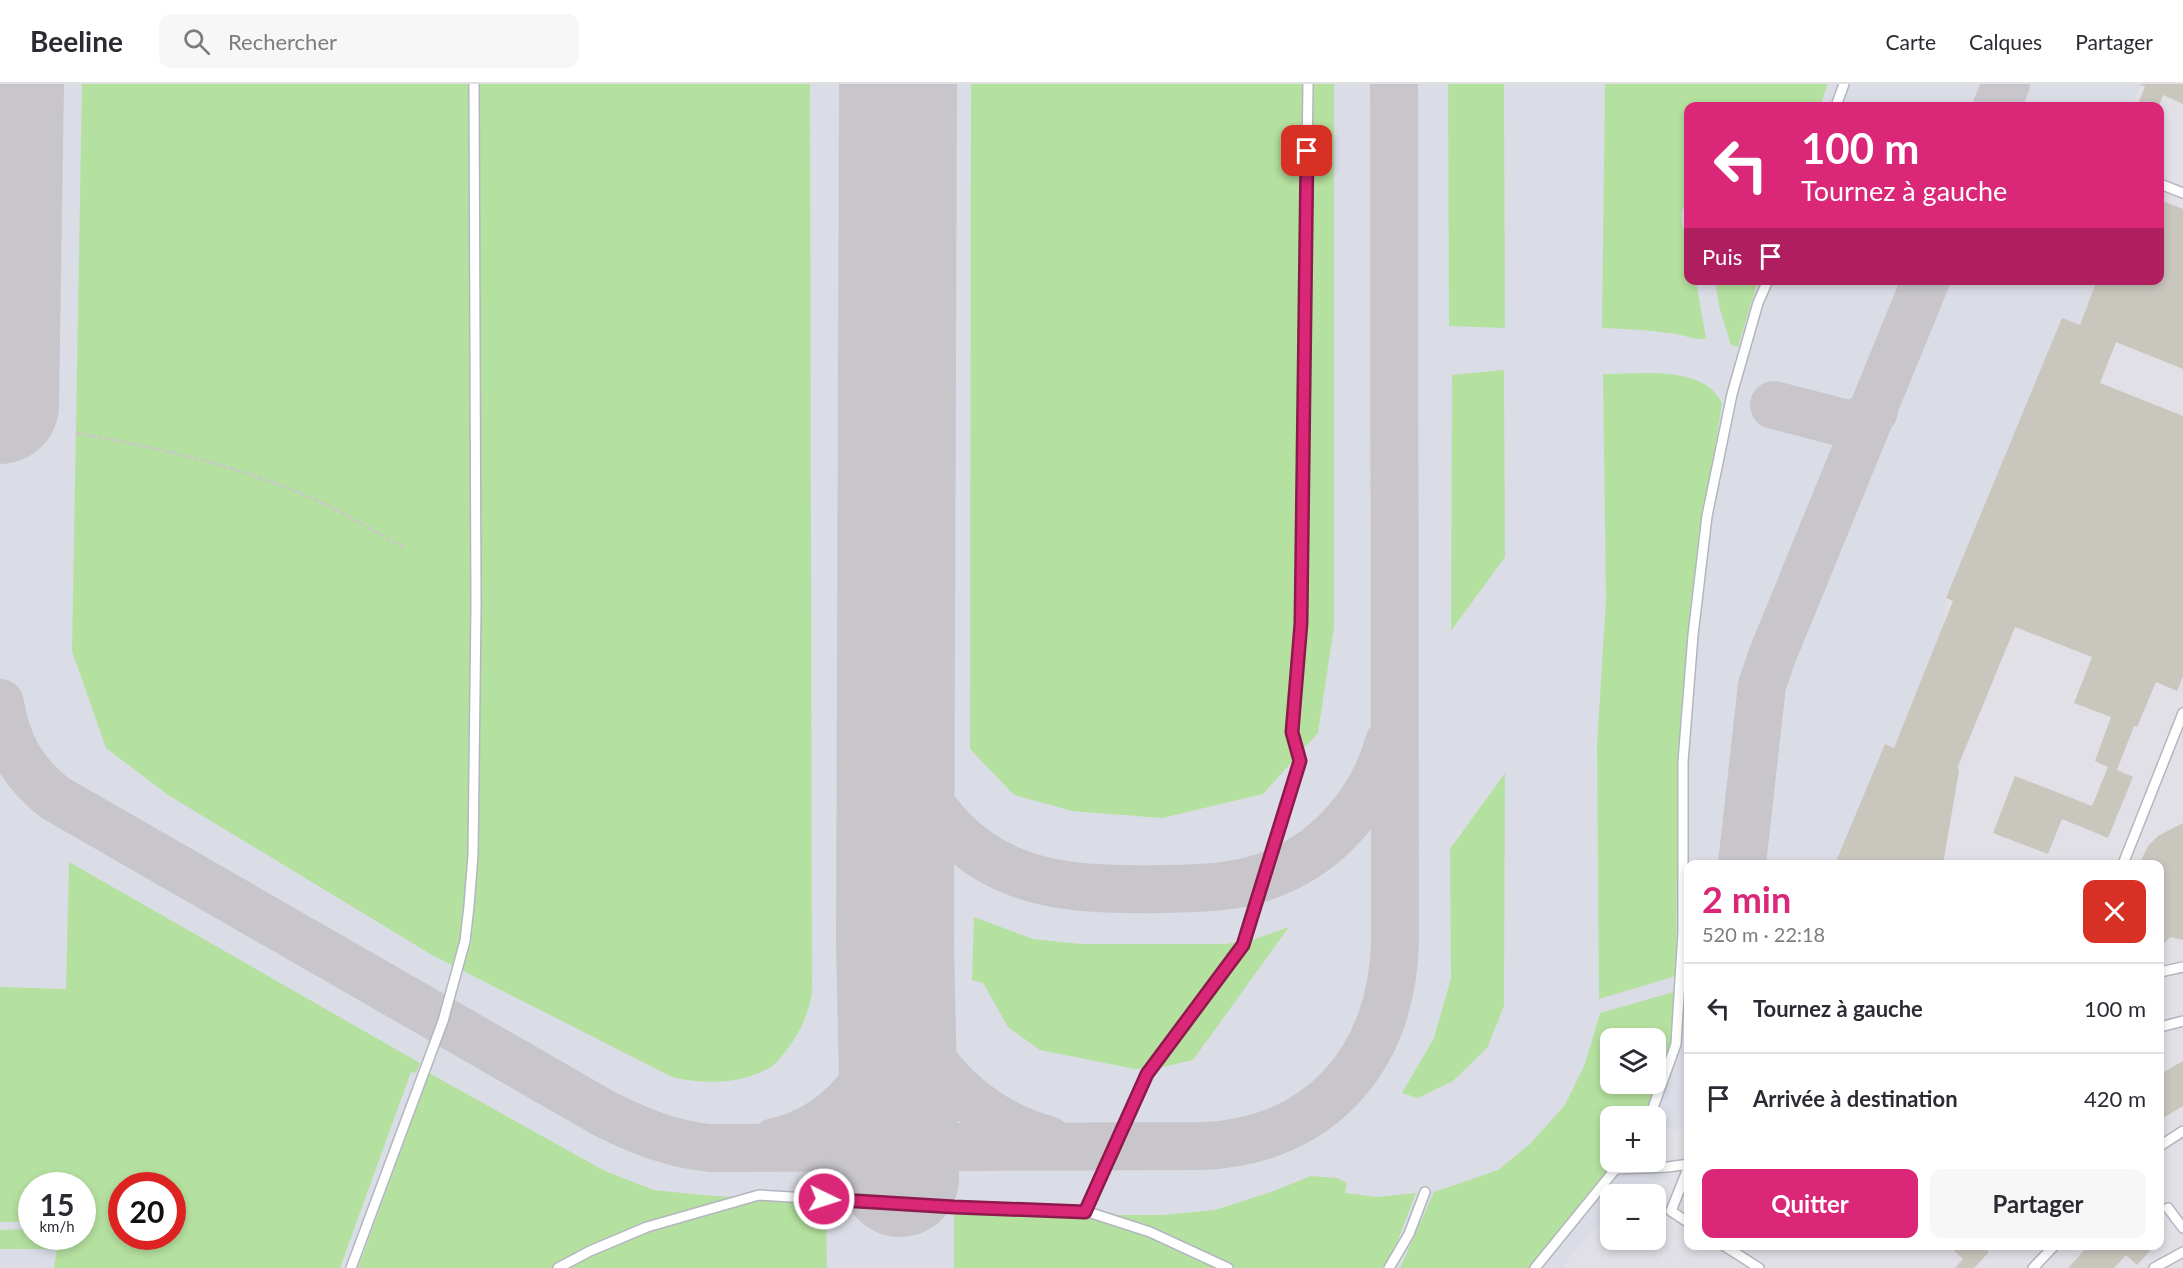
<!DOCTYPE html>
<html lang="fr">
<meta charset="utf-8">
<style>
:root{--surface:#fff;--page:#f7f7f7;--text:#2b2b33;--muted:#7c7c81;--line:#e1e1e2;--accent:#db2777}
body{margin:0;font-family:Lato,sans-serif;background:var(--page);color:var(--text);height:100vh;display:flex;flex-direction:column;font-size:22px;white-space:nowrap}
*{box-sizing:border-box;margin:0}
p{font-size:20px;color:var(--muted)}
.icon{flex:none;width:33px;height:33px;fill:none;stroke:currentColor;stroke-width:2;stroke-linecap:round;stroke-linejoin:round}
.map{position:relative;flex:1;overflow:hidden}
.sheet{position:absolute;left:1684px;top:776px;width:480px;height:390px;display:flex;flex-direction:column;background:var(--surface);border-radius:12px;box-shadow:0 3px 9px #0003}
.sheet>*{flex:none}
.hud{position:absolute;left:1684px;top:18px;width:480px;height:183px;border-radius:12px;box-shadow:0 3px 9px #0003;background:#db2777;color:#fff;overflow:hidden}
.buttons{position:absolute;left:1600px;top:944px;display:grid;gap:12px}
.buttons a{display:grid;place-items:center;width:66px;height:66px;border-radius:12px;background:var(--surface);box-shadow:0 3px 9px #0003;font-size:30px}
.speed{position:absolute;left:18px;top:1088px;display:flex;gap:12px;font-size:30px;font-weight:700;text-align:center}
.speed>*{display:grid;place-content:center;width:78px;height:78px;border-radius:50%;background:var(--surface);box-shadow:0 3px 9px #0003;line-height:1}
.speed small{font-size:15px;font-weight:400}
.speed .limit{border:9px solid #d22;background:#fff;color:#111}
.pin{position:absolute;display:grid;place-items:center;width:51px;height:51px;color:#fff;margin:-26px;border-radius:12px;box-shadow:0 3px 9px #0006}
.me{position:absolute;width:66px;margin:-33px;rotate:94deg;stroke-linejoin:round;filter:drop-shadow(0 0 4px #0008)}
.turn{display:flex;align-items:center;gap:21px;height:126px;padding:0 18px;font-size:27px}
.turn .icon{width:78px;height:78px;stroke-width:2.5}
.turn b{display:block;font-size:42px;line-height:51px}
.then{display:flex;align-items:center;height:57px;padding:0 18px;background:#0003;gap:12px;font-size:22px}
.round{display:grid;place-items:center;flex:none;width:63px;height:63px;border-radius:12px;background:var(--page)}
.overview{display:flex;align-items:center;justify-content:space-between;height:102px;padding:0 18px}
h1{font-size:36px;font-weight:700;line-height:45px;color:var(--accent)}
.action{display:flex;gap:12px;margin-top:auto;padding:12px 18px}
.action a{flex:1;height:69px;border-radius:12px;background:var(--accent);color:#fff;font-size:24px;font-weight:700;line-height:69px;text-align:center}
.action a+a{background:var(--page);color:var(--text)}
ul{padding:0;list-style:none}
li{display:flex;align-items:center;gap:18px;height:90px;padding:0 18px;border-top:2px solid var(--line)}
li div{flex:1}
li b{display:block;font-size:22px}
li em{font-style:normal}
header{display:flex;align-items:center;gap:36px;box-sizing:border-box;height:84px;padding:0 30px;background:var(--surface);border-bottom:2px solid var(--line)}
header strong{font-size:28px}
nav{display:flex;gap:33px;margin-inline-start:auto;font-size:21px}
.search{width:420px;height:54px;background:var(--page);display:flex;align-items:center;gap:15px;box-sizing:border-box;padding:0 21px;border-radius:12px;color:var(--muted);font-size:22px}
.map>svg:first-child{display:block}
</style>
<header>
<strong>Beeline</strong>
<div class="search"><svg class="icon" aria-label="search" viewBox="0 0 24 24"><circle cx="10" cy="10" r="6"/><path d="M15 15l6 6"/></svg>Rechercher</div>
<nav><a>Carte</a><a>Calques</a><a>Partager</a></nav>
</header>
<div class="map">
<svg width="2183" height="1184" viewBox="0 0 2183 1184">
<rect width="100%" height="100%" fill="#ede8e0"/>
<path fill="#e2e0e7" d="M1865 0H2183V1184H1562L1611 1126V1155H1656V1110H1624L1664 1070 1666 1045 1689 985V1161H2160V780H1703L1765 281 2160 196V22H1856Z"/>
<path fill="#dbdde6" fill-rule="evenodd" d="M0 0H2141L2132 22H1689V196L2097 197 2080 241 2062 235 1946 514 1944 541 1894 664 1885 660 1836 779 1838 780H1689V1046L1666 1045 1664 1070 1671 1095 1624 1110H1611V1126L1562 1184H0ZM1611 954H1656V999H1611ZM1611 1032H1656V1077H1611ZM32 1101H82V1152H32ZM122 1101H172V1152H122Z"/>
<g fill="#b5e1a0" fill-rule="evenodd">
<path d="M82 0H810L812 908C808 933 798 953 781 973 778 976 775 981 771 983 742 1000 703 1001 672 993L432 871 168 711 106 664 72 567Z"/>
<path d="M971 0H1334V543L1318 649 1263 710 1162 734 1072 727 1014 711 970 665Z"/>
<path d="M1448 0H1504L1505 244 1449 242Z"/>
<path d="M1605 0H1828L1820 22H1689V115C1675 131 1684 144 1688 162 1691 172 1689 186 1689 196L1696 197 1706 255C1693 256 1682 250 1669 249 1647 246 1625 245 1602 244Z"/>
<path d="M1715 197H1758L1738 263 1731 261 1720 226Z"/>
<path d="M1504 286 1505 473 1451 547 1452 291Z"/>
<path d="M1603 290C1637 290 1706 280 1722 320L1690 524 1678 674 1676 892 1599 915 1597 662 1606 515Z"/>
<path d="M1505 689 1504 922 1487 964 1453 997 1418 1014 1402 1009 1434 954 1451 894 1450 765Z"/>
<path d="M69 778 420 979 416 989 411 988 340 1184H54L57 1165H0V1146L28 1145 29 1138H0V903L66 905ZM32 1101H82V1152H32ZM122 1101H172V1152H122Z"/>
<path d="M974 833 1033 855 1081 860H1226L1255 855 1289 843 1193 976 1163 983 1135 985 1040 966 1008 943 983 899 972 896Z"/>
<path d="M1677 907 1671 956 1647 1025 1644 1032H1611V1077H1620L1533 1184H1400L1434 1108 1498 1086 1530 1060 1565 1021 1585 980 1600 929ZM1611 954H1656V999H1611Z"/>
<path d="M429 989 605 1087 654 1106 703 1111 826 1119 827 1184H358Z"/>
<path d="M1311 1092 1337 1094 1347 1099 1345 1109 1378 1113 1416 1109 1393 1169 1382 1184H954V1131H1162L1215 1126 1271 1108Z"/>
</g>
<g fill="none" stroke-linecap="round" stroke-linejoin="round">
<g stroke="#c8c6cb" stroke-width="48">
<path d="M1997 22 2006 0"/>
<path d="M1774 321 1847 340 1863 337 1874 327"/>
<path d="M896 592C903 651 906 697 949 743 1007 806 1085 806 1165 805 1201 804 1238 804 1272 790 1329 768 1373 717 1389 658"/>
<path d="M0 619C7 661 22 688 55 714L605 1030C639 1047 671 1060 710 1064L1201 1062C1320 1058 1392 975 1395 859L1394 0"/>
<path d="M1742 780 1762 601 1772 572 1926 196"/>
<path d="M895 858C900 885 904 913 913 939 936 997 989 1040 1048 1056"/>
<path d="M775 1058C849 1041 898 969 896 894"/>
</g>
<g stroke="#c8c6cb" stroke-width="118">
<path d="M898 0 895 858 900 1094"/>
<path d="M0 321 5 0"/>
</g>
</g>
<g fill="#c9c6be">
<path d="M2139 0H2183V20L2163 11 2159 22H2137L2145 3Z"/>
<path d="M2160 116 2183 125V285L2116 258 2100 299 2183 332V592L2177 607 2156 598 2137 643 2134 642 2117 686 2133 693 2108 754 2062 735 2048 770 1993 749 2015 692 2092 722 2108 683 2095 677 2111 633 2074 619 2092 573 2015 543 1958 682 1959 687 1943 780H1835L1885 660 1894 664 1953 517 1946 514 2062 234 2080 241 2097 196H2160Z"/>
<path d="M2183 739V856L2171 853 2160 862V780H2139L2148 762 2158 752Z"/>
<path d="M2183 977V1022L2160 1036V990Z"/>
<path d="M1948 1161H1981L1989 1168 1974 1184H1955L1963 1175Z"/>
<path d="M2089 1161H2155L2137 1181 2126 1171 2114 1184H2068Z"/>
</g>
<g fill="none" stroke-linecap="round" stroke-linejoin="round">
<g stroke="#b3b6bf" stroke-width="12">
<g id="lane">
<path d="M1836 22 1844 0"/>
<path d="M2160 100 2183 109"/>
<path d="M2123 780 2183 629"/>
<path d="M2160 888 2183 883"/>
<path d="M2160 943 2183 937"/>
<path d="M1650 1032 1676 960 1683 848V678L1693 551 1707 432 1732 310 1758 219 1768 196"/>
<path d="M2160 1062 2183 1047"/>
<path d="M1689 1082 1671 1127 1689 1139"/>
<path d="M1616 1085 1668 1083 1689 1080"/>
<path d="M2168 1124 2183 1144"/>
<path d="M1085 1127 1147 990 1243 861 1300 677 1292 648 1301 539 1308 0"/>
<path d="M1723 1161 1759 1184"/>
<path d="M351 1184 443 937 465 857 469 822 473 771 476 523 474 0"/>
<path d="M558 1184 590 1167 647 1143 759 1111 954 1123 1085 1127 1150 1148 1228 1184"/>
<path d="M1389 1184 1409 1150 1425 1108"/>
<path d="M1535 1184 1622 1077"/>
<path d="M2033 1184 2055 1161"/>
<path d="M2154 1184 2183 1168"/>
</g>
</g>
<path stroke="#c8c8c8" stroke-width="3" stroke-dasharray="4.5 3" stroke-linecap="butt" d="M76 349C149 362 223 378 293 406 331 421 367 443 403 463"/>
<use href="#lane" stroke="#fff" stroke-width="9"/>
</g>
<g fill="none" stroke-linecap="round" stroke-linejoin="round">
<g stroke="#8e194d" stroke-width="15">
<path id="route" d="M824 1115 954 1123 1085 1128 1147 990 1243 861 1300 677 1292 648 1301 539 1307 67"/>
</g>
<use href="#route" stroke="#db2777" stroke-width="10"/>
</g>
</svg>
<div class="buttons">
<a><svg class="icon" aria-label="layers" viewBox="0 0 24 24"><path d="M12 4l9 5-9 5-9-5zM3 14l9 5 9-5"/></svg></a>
<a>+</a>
<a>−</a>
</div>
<div class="speed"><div>15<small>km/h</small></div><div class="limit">20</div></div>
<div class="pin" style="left:1307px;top:67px;background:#d93025"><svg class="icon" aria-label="arrive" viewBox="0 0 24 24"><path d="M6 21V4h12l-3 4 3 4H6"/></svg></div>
<svg class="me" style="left:824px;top:1115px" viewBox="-20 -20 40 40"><circle r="17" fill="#db2777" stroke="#fff" stroke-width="3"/><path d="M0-11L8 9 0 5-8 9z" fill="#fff"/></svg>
<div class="hud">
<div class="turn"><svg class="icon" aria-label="left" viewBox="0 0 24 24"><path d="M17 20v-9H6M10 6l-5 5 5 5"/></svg><div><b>100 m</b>Tournez à gauche</div></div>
<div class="then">Puis<svg class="icon" aria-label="arrive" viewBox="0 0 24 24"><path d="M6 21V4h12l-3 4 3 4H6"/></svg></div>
</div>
<section class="sheet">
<div class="overview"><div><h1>2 min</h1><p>520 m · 22:18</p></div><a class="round" style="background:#d93025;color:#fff"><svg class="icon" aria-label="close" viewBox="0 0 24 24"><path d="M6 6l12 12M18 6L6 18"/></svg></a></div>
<ul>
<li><svg class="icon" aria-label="left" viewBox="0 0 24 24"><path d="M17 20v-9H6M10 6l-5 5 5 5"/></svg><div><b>Tournez à gauche</b></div><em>100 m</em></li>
<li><svg class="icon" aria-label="arrive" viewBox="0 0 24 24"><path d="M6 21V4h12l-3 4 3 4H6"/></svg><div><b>Arrivée à destination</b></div><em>420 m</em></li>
</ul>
<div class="action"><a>Quitter</a><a>Partager</a></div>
</section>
</div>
